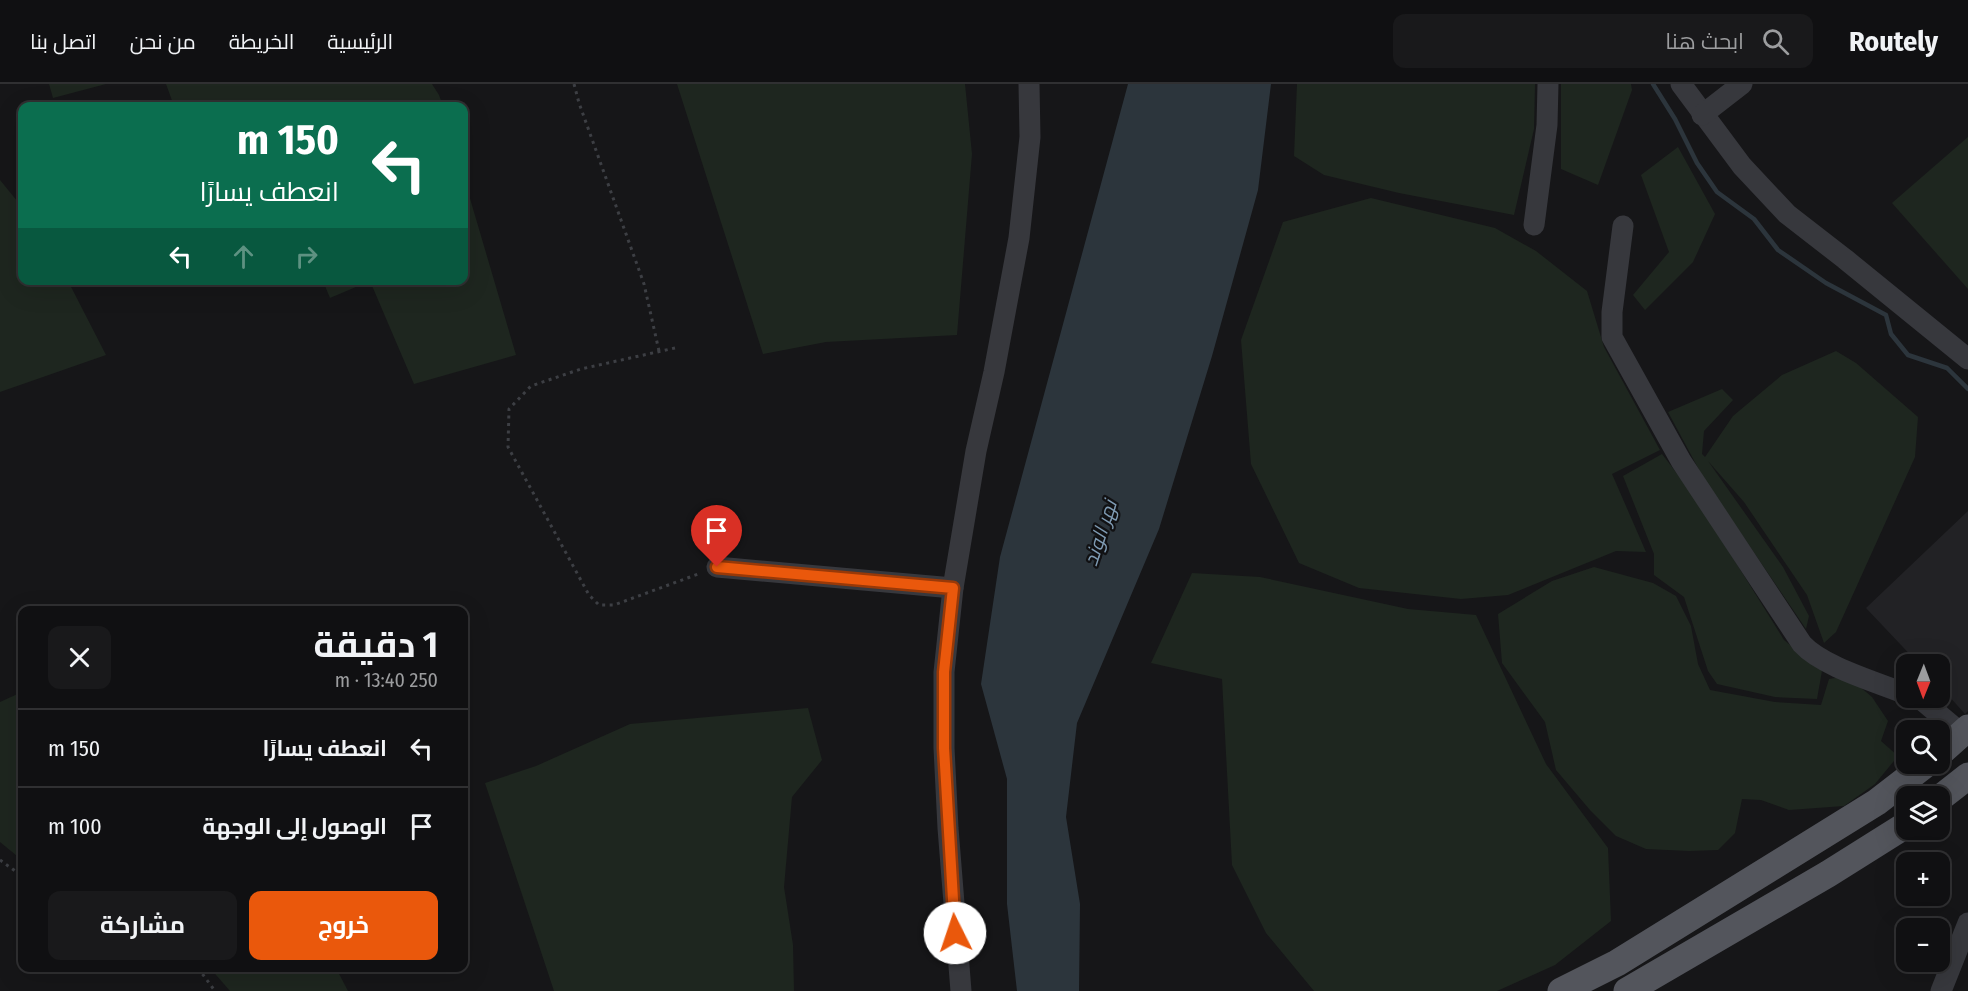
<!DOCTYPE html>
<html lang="ar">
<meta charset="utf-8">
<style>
:root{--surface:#101012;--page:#19191b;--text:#f1f3f6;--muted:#9c9d9f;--line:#303032;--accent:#ea580c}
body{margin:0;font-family:"Fira Sans Condensed",Cairo,sans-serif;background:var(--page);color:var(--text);direction:rtl;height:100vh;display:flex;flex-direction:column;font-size:22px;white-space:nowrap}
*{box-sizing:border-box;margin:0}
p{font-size:20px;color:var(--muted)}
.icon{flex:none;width:33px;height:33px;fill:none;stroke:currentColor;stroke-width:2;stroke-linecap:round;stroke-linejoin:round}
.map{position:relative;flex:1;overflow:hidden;direction:ltr}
.side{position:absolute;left:18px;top:522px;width:450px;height:366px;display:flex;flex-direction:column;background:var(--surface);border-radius:12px;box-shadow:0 6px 24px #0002,0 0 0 2px var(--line);direction:rtl}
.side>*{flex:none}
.guide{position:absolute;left:18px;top:18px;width:450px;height:183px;border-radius:12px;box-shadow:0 6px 24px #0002,0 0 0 2px var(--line);direction:rtl;background:#0b6e4f;color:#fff;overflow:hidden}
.needle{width:39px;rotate:181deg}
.buttons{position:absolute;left:1896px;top:570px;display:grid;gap:12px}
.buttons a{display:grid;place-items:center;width:54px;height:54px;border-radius:12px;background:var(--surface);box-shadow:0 6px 24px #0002,0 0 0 2px var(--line);font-size:30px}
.pin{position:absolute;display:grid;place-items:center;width:51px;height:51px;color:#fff;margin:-62px -26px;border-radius:50% 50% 50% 0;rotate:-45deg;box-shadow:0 0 6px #0007}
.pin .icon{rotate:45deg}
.me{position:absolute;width:66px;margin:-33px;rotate:356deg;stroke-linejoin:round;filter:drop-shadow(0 0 4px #0008)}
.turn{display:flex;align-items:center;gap:21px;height:126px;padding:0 30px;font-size:27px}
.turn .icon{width:78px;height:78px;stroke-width:2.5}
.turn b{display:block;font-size:42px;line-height:51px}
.lanes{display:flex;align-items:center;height:57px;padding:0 30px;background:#0003;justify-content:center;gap:30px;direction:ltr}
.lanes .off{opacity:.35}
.round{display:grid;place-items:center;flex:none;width:63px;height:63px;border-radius:12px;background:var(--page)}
.headline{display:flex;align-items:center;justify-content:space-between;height:102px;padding:0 30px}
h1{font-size:36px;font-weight:700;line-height:45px}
.primary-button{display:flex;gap:12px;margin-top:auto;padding:12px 30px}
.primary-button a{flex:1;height:69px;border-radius:12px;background:var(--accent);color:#fff;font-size:24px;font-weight:700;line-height:69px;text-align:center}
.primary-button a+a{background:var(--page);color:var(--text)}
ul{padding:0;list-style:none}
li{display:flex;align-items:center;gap:18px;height:78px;padding:0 30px;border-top:2px solid var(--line)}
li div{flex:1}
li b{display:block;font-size:22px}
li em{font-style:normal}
header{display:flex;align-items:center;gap:36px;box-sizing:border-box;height:84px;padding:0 30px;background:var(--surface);border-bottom:2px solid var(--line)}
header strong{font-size:28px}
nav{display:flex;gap:33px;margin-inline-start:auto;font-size:21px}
.search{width:420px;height:54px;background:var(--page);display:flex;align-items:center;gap:15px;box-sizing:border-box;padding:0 21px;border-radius:12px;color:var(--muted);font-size:22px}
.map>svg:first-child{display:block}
</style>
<header>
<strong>Routely</strong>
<div class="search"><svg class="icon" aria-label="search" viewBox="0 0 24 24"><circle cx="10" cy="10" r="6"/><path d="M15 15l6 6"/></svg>ابحث هنا</div>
<nav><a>الرئيسية</a><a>الخريطة</a><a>من نحن</a><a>اتصل بنا</a></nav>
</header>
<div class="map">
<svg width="1968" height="907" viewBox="0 0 1968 907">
<rect width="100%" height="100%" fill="#161618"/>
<path fill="#222225" d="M1968 427V627L1965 630 1940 602V580H1919L1866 524Z"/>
<g fill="#1e261f">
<path d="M49 0H106L53 14Z"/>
<path d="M166 0H432L439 11 443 22H174Z"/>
<path d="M677 0H965L972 70 957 251 826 258 763 270Z"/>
<path d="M1297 0H1535L1534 45 1514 131 1399 109 1324 91 1294 72Z"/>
<path d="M1561 0H1631L1632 6 1598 101 1561 85Z"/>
<path d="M1968 53V205L1892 119Z"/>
<path d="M1678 63 1715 130 1693 178 1645 226 1633 211 1669 168 1641 91Z"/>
<path d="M464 94 516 271 414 300 370 197 330 214 323 197 464 196Z"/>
<path d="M0 96 22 123V196L68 197 106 271 0 308Z"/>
<path d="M1371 114 1495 144 1536 167 1587 207 1604 263 1660 366 1612 390 1646 468 1616 467 1508 511 1461 515 1359 504 1299 479 1251 380 1241 256 1283 138Z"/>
<path d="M1836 267 1856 279 1918 333 1915 373 1836 548 1824 559 1807 511 1744 418 1708 377 1783 483 1809 532 1806 545 1704 395 1668 328 1722 305 1733 316 1704 347 1702 370 1705 373 1733 332 1782 291Z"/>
<path d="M1662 370 1695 413 1784 556 1822 587 1817 615 1775 613 1717 600 1708 587 1684 513 1654 491V470L1623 392Z"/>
<path d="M1594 483 1653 499 1676 512 1691 542 1698 580 1710 606 1775 618 1821 621 1829 595 1847 592 1872 613 1888 637 1881 657 1898 672 1875 700 1844 722 1789 726 1761 716 1742 715 1735 749 1718 766 1689 767 1646 765 1616 752 1590 726 1556 686 1545 638 1502 579 1498 530 1552 497Z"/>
<path d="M1192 489 1260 493 1408 525 1476 531 1546 680 1608 764 1611 837 1555 881 1497 907H1314L1266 849 1232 781 1222 595 1151 579Z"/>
<path d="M22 608V776L0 758V618Z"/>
<path d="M808 624 822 676 792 713 784 803 793 861 794 907H554L485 699 536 682 630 640Z"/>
<path d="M210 884H336L348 907H230Z"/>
</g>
<path fill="#2c353c" d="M1128 0H1271L1258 106 1212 272 1159 445 1077 639 1066 733 1080 820 1079 907H1017L1007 820V695L981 600 1000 473Z"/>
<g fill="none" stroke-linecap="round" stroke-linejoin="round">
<path stroke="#2c353c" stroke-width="4.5" d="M1653 0 1675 35 1697 79 1717 108 1754 135 1778 166 1826 199 1886 231 1891 250 1908 271 1947 284 1968 305"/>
<g stroke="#3d3f44" stroke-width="3" stroke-dasharray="3 4.5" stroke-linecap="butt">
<path d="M574 0 579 19 644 200 659 267"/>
<path d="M675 264 581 285 531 302 509 325 508 363 589 511 599 521H614L701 489"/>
<path d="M0 776 22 792"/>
<path d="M198 884 215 907"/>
</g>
<g stroke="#37383d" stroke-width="21">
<path d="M1681 0 1742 82 1787 130 1845 175 1968 275"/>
<path d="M1702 31 1742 0"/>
<path d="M1534 141 1547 41 1548 0"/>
<path d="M1623 142 1612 228V253L1681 377 1802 560C1823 583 1877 598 1906 610"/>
<path d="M717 483 953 504"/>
<path d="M1915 614 1923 617 1962 650"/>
<path d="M961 907 948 744 944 664V588L953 504 976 367 994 288 1019 154 1030 53 1029 0"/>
<path d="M1941 907 1968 839"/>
</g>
<g stroke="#53555c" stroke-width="27">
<path d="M1940 669 1968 644"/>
<path d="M1940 714 1968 692"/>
<path d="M1561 907 1617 879 1877 718 1926 680"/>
<path d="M1627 907 1828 790 1906 741"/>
</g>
</g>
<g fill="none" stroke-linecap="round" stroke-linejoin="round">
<g stroke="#983908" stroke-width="15">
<path id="route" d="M717 483 953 504 944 588V664L955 849"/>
</g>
<use href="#route" stroke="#ea580c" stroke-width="10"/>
</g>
<g text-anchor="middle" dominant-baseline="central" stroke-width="4.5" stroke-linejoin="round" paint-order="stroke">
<g font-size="20" font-style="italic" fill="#7f9bb3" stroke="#111113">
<text transform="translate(1100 449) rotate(-72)">نهر الوند</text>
</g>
</g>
</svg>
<div class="buttons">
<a><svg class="needle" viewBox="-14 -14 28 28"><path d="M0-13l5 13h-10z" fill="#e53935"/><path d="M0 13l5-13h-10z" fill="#9c9d9f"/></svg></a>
<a><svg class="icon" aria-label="search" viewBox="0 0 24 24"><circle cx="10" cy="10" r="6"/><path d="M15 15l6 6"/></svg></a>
<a><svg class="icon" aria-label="layers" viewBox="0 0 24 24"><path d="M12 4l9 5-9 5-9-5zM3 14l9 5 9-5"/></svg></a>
<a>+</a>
<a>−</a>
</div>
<div class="pin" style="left:717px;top:483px;background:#d93025"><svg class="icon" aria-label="arrive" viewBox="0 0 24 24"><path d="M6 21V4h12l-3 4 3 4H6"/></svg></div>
<svg class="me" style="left:955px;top:849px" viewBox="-20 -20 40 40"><circle r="19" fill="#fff"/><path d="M0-13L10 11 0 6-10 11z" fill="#ea580c"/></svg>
<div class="guide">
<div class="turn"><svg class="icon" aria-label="left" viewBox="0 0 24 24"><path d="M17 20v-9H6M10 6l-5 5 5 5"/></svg><div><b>150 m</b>انعطف يسارًا</div></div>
<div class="lanes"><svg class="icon" aria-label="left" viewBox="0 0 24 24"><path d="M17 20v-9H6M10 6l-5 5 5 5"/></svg><svg class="icon off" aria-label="ahead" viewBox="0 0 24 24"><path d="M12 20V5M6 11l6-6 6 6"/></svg><svg class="icon off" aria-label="right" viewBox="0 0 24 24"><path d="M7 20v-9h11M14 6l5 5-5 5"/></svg></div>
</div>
<section class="side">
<div class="headline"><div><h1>1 دقيقة</h1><p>250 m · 13:40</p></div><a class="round"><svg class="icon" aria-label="close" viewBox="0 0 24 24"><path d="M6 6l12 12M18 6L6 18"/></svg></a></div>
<ul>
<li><svg class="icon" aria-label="left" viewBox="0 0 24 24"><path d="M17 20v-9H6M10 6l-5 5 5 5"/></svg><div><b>انعطف يسارًا</b></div><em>150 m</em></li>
<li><svg class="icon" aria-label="arrive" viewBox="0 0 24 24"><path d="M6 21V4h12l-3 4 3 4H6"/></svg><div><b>الوصول إلى الوجهة</b></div><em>100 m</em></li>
</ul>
<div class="primary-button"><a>خروج</a><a>مشاركة</a></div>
</section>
</div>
